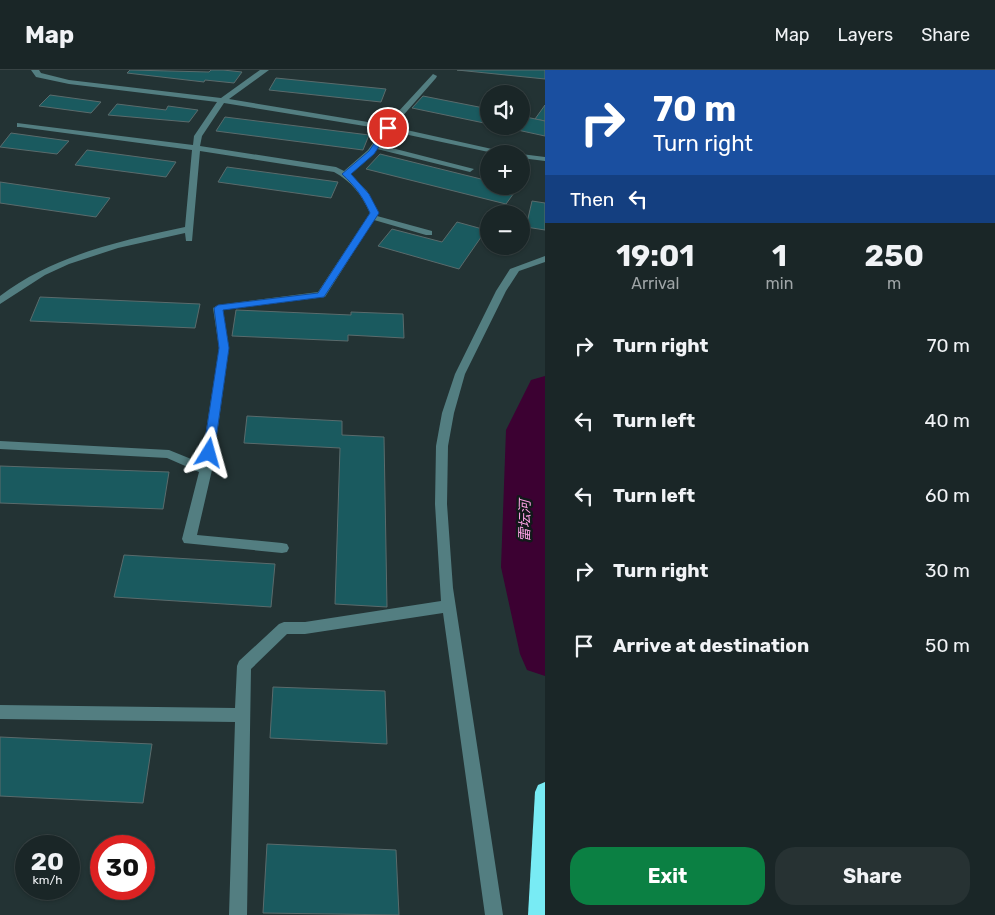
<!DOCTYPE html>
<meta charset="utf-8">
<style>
:root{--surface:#1a2627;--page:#273233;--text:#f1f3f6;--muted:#9fa5a7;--line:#384344;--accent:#0b8043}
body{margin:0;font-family:Rubik,"Noto Sans SC",sans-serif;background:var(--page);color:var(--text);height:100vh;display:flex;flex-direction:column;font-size:19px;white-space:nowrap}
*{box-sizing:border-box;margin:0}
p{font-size:16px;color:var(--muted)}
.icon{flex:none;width:28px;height:28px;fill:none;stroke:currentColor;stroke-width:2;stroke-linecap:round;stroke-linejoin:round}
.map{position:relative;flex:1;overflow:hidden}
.drawer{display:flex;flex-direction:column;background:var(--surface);width:450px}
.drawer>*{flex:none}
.banner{background:#1a4fa0;color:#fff;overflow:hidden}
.fabs{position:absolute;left:480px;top:15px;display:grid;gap:10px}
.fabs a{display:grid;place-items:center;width:50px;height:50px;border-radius:50%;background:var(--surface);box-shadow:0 1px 4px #0004,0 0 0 1px var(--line);font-size:25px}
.speed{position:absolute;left:15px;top:765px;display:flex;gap:10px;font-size:25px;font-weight:700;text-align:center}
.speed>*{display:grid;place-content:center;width:65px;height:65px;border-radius:50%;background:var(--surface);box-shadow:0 1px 4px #0004,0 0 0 1px var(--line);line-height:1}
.speed small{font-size:12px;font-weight:400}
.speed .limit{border:8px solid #d22;background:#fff;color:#111}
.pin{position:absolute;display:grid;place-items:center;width:42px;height:42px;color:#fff;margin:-21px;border:2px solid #fff;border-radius:50%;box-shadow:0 1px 5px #0007}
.me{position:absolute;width:55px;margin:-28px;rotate:8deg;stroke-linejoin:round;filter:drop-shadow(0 0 4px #0008)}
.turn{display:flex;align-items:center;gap:18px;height:105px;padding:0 25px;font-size:22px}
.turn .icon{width:65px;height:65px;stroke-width:2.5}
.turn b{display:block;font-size:35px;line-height:42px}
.then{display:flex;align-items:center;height:48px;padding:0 25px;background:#0003;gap:10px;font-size:19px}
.eta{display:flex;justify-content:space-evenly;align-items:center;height:85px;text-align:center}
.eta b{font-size:30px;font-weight:700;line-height:35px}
.button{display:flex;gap:10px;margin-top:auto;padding:10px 25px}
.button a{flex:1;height:58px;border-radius:20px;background:var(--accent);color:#fff;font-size:20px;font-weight:700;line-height:58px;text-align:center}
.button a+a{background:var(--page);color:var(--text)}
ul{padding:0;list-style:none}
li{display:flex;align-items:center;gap:15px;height:75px;padding:0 25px}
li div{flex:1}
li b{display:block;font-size:19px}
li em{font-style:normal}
header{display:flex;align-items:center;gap:30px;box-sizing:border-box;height:70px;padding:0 25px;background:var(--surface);border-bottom:1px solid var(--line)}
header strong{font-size:24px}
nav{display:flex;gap:28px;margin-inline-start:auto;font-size:18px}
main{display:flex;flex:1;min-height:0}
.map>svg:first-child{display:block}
</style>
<header>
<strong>Map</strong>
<nav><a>Map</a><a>Layers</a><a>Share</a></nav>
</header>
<main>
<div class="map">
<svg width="545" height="845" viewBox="0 0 545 845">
<rect width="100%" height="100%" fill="#233334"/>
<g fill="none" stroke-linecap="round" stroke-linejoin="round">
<path fill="#3c0132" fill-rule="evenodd" d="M545 306V606L527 600 520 584 501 497 506 360 531 310Z"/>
</g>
<g fill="#1a5a5f" stroke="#5a6b6c">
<path d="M130 0 209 2 211 0H223L242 2 234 13 205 10 204 12 127 3Z"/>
<path d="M457 0H545V9Z"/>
<path d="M276 8 386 19 381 32 269 20Z"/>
<path d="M50 25 101 32 91 43 39 36Z"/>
<path d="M423 26 489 39V54L412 38Z"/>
<path d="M117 34 166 40 168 36 198 40 189 52 108 45Z"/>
<path d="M545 35V51L535 49Z"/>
<path d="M521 46 545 51V66L499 56H521Z"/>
<path d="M225 47 369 65 363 80 216 61Z"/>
<path d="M11 63 69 71 57 84 0 77Z"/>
<path d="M87 80 176 92 166 107 75 95Z"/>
<path d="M380 84 489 111V116H519L506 134 366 99Z"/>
<path d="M227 97 338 112 331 128 218 112Z"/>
<path d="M0 112 110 128 96 147 0 133Z"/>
<path d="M532 131 545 133V160L526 157Z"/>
<path d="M457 152 486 160 459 199 378 176 392 159 442 172Z"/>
<path d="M40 227 200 234 195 258 30 251Z"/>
<path d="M236 240 351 245V242L403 244 404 268 348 265V271L232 266Z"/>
<path d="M247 346 342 351V365L384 367 387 537 335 534 340 378 244 373Z"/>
<path d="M0 396 169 402 163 439 0 433Z"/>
<path d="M124 485 275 494 271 537 114 527Z"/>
<path d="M273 617 385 621 387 674 270 668Z"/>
<path d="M0 667 152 674 143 733 0 726Z"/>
<path d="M267 774 396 780 399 845 263 843Z"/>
</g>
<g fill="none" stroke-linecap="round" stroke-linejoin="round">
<g fill="#537e81" fill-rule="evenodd">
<path d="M31 0H39L41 3 69 10 221 28 260 0H269L229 29 386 55 433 4 437 6 436 8 393 57 515 84H498L390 61 380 75 474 99 470 102 377 79 350 105 367 121 378 143 377 146 432 161V165H426L374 150 325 227 223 240 229 278 212 400 197 465 282 473 287 474 289 478 287 482 282 483 184 473 182 469 199 402 167 388 0 379V371L169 380 201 393 219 278 213 238 218 235 318 222 370 143C361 124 352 112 334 102L200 81 192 171H186L185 163 118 178 69 194 45 205 0 234V226C54 185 120 171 185 157L192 80 20 57H17V53L193 75 194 66 217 32 69 14 36 7ZM224 33 383 59 368 80 344 101 336 97 200 76 202 66Z"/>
<path d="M520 84H521L545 87V91L521 88Z"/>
<path d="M545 186V192L519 201 506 221 465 304 454 343 448 376 447 434 453 518 503 845H485L443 543 305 564H287L251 599 247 845H229L235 652 0 649V635L235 638 237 596 239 591 279 554 284 552H305L441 531 435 434 436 376 442 343 455 304 496 221 510 199Z"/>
</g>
<path fill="#78ebf4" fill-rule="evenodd" d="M545 712V845H528L535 722 538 715Z"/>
</g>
<path fill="#1a73e8" stroke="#114b97" d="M386 56 392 58 374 84 351 104 369 124 379 143 324 227 223 240 229 278 214 383 209 387 205 386 203 383 219 278 214 238 218 235 318 223 370 143C363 127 355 116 342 104L369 81Z"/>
<g text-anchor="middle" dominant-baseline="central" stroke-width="5" stroke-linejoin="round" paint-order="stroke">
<g font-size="14" font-style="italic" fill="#fda2e5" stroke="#12191a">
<text transform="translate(525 451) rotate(-89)">雷坛河</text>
</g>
</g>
</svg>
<div class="fabs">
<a><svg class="icon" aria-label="sound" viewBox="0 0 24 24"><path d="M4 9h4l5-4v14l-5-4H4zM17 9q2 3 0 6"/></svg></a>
<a>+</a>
<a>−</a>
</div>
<div class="speed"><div>20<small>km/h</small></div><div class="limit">30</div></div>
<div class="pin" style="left:388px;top:58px;background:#d93025"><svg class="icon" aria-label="arrive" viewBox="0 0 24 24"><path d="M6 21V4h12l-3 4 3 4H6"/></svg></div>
<svg class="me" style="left:209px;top:383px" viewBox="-20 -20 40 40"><path d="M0-17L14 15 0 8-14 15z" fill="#1a73e8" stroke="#fff" stroke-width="4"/></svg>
</div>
<section class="drawer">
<div class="banner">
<div class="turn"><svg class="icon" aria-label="right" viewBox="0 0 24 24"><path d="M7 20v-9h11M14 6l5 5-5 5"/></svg><div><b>70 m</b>Turn right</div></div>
<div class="then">Then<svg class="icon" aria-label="left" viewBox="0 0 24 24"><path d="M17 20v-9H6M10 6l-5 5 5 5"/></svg></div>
</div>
<div class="eta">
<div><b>19:01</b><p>Arrival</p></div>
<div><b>1</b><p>min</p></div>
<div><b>250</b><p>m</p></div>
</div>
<ul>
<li><svg class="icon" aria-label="right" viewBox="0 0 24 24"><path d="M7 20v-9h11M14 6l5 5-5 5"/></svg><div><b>Turn right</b></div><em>70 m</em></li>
<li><svg class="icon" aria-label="left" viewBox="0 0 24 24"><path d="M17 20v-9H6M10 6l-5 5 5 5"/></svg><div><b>Turn left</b></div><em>40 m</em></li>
<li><svg class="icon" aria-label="left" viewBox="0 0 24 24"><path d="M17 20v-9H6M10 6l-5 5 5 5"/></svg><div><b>Turn left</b></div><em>60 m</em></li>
<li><svg class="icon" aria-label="right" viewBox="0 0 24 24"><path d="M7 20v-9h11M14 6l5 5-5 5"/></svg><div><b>Turn right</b></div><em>30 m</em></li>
<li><svg class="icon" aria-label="arrive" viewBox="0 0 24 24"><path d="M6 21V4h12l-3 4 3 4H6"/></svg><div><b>Arrive at destination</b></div><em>50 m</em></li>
</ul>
<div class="button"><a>Exit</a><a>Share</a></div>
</section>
</main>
